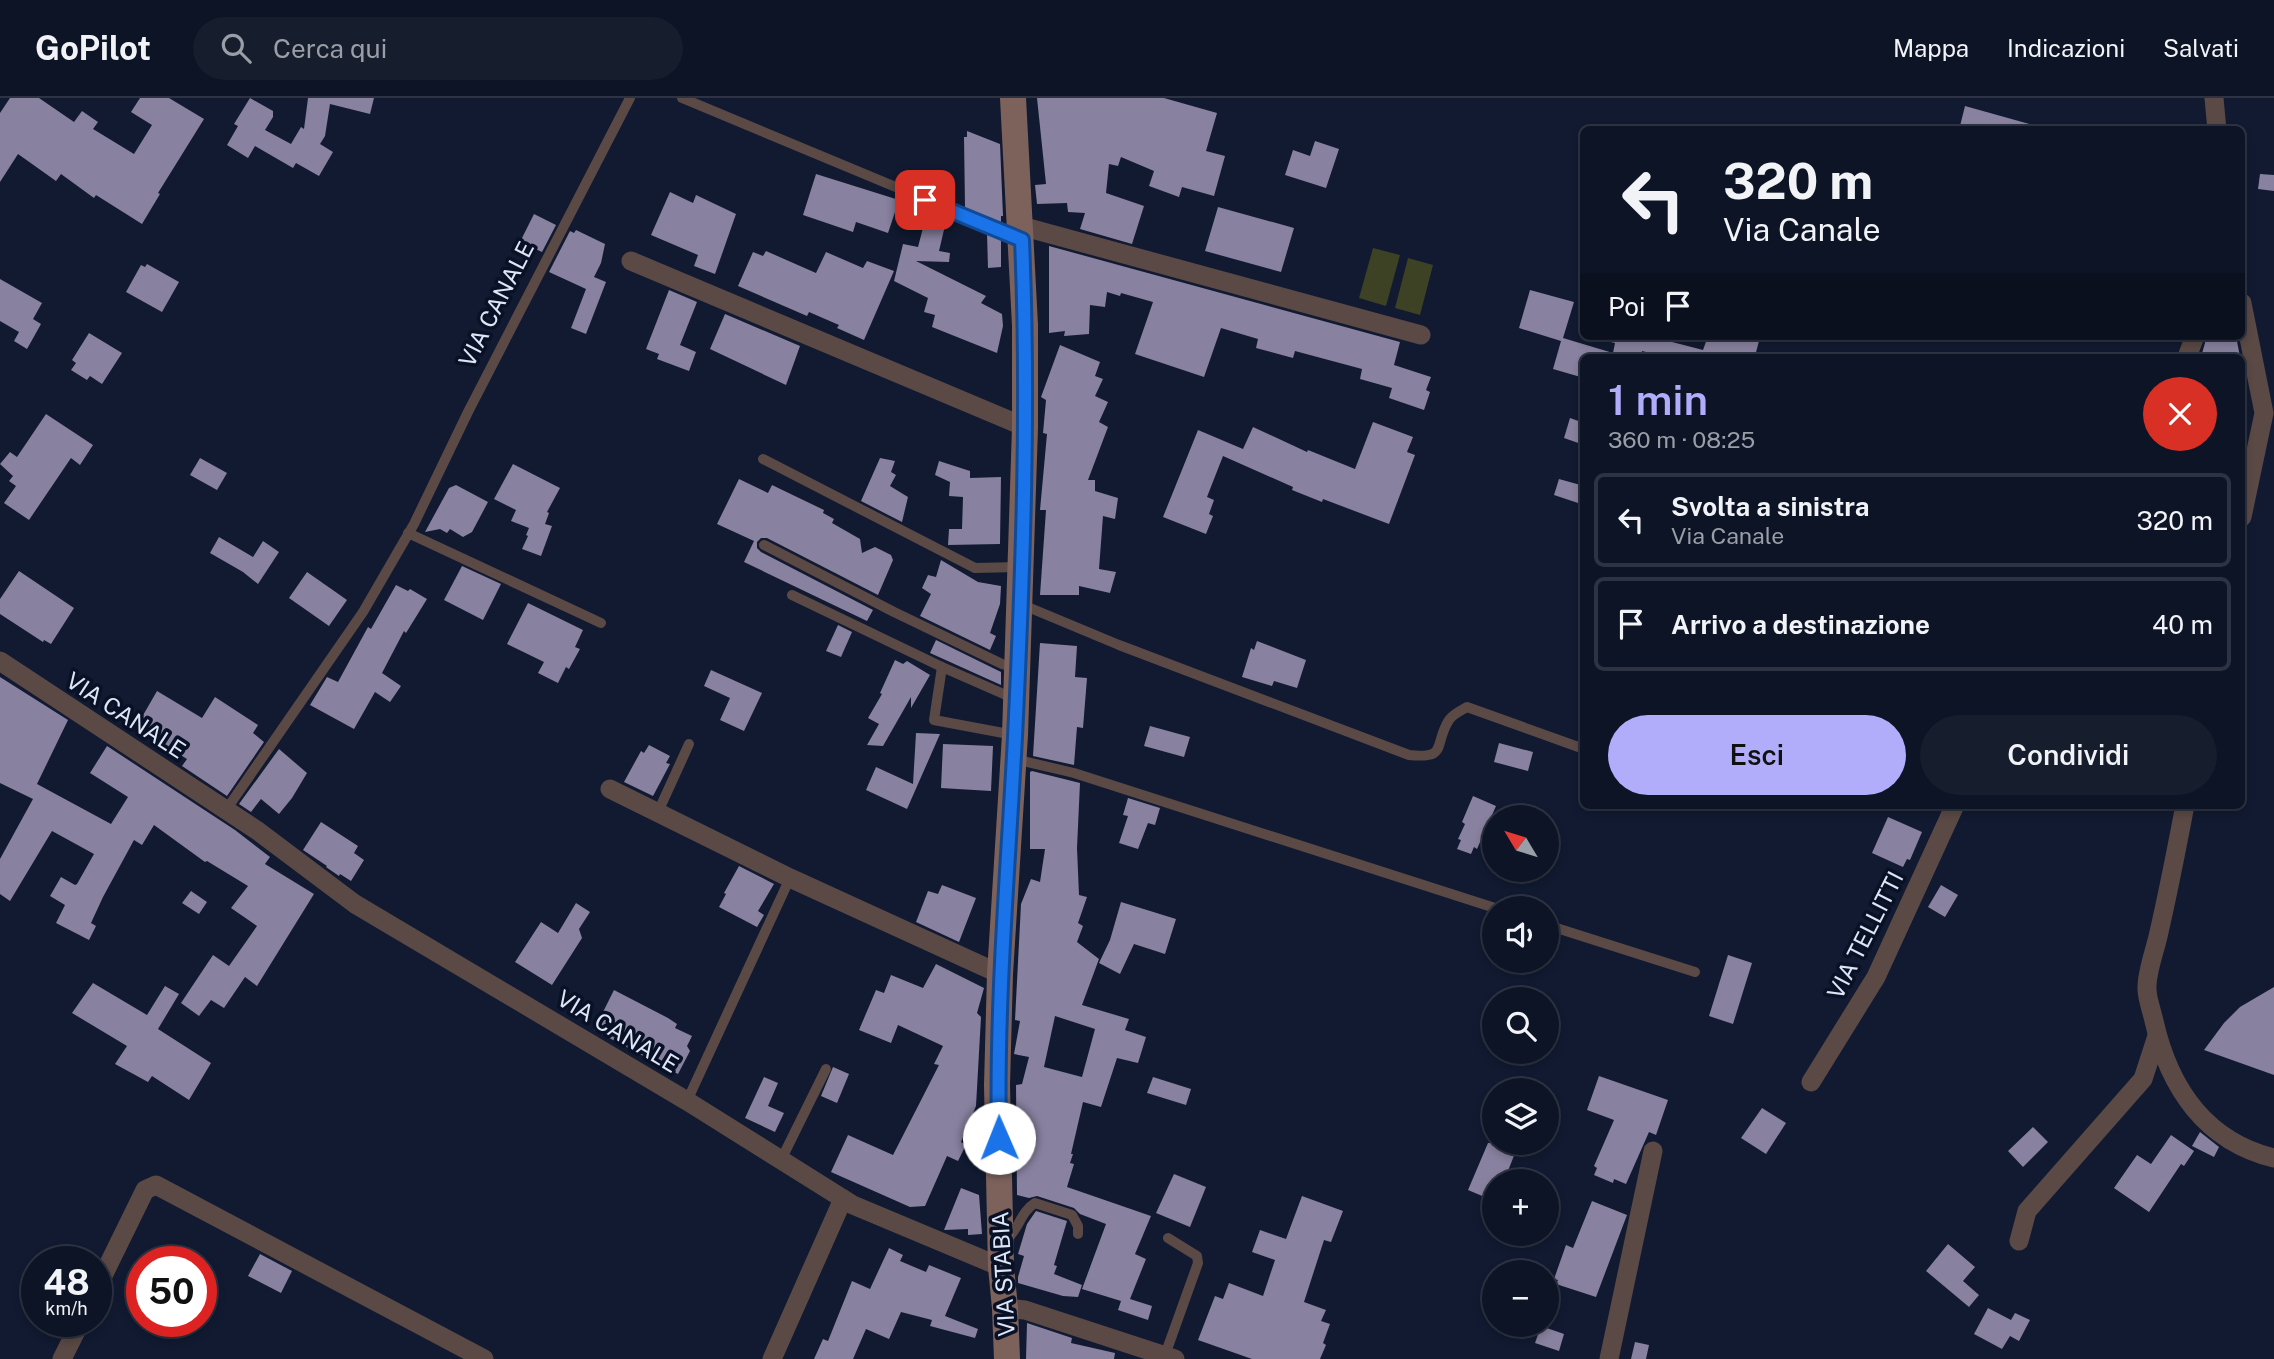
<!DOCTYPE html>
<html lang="it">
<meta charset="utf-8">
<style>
:root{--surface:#0d1425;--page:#161d2d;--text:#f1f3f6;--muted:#9a9ea7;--line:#2d3342;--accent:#b1adfa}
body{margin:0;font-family:"Public Sans",sans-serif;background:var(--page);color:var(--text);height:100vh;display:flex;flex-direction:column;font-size:26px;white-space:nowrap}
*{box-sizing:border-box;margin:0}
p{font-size:23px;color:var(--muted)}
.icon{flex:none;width:38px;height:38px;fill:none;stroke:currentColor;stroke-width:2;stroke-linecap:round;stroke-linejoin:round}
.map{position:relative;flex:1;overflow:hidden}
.sheet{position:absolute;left:1580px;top:256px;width:665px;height:455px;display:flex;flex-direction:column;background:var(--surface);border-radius:10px;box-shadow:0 4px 10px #0003,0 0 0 2px var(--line)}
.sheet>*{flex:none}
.banner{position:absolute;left:1580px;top:28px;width:665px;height:214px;border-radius:10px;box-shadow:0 4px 10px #0003,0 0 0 2px var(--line);background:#0d1425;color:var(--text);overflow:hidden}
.needle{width:46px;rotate:308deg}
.tools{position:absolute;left:1482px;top:707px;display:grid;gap:14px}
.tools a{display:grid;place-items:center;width:77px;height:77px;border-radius:50%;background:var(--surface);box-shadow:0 4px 10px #0003,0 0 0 2px var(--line);font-size:35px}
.speed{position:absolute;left:21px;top:1148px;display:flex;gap:14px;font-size:35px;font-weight:700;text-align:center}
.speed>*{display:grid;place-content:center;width:91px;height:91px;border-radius:50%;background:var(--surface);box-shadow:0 4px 10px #0003,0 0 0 2px var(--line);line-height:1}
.speed small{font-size:18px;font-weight:400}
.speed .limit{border:10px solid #d22;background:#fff;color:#111}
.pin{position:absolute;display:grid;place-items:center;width:60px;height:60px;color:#fff;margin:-30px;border-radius:14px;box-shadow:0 4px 10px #0006}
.me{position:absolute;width:77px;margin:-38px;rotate:359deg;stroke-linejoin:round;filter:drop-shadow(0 0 5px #0008)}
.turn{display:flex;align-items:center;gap:24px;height:147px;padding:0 28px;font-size:32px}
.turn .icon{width:91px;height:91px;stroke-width:2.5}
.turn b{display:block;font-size:49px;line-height:60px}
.then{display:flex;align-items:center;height:66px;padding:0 28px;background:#0003;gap:14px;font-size:26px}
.round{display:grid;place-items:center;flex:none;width:74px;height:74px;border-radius:37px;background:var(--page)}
.head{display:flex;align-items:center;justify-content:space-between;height:119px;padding:0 28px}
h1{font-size:42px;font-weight:600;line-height:52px;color:var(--accent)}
.button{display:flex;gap:14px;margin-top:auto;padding:14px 28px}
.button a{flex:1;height:80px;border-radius:42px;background:var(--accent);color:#111;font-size:28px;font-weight:600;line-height:80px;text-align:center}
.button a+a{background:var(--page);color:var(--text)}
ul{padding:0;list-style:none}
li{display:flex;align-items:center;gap:21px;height:94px;margin:0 14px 10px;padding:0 14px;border:4px solid var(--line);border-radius:10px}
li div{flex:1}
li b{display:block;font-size:26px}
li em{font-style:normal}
header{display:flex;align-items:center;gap:42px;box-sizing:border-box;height:98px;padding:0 35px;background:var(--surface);border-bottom:2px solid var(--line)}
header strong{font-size:33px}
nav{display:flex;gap:38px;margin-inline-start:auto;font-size:24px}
.search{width:490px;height:63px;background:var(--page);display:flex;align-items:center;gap:18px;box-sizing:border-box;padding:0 24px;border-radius:38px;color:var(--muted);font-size:26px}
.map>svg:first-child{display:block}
</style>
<header>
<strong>GoPilot</strong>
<div class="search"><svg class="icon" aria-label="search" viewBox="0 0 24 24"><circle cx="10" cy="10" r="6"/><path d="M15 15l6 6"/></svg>Cerca qui</div>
<nav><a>Mappa</a><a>Indicazioni</a><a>Salvati</a></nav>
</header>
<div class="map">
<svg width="2274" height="1261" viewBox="0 0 2274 1261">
<rect width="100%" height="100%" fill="#111a31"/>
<g fill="#3d4224">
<path d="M1373 150 1400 157 1386 208 1359 200Z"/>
<path d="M1408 160 1433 167 1420 217 1395 210Z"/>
</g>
<g fill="#88819f" fill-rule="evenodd">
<path d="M10 0H39L74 24 82 13 98 24 93 31 134 56 152 27 131 14 140 0H169L204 21 158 95 160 96 142 126 96 97 94 100 61 76 56 83 18 56 0 84V15Z"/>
<path d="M250 0 273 13V19L265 32 291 46 301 29 304 31 308 0H374L370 16 330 6 325 38 320 46 333 54 319 78 296 65 293 70 255 48 248 60 227 47 238 28 234 26Z"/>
<path d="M1037 0H1164L1217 15 1206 53 1225 58 1214 98 1182 89 1179 99 1149 88 1154 73 1121 59 1118 68 1109 66 1106 95 1144 108 1132 146 1080 131 1085 115 1068 114 1067 105 1037 106 1035 87 1046 86Z"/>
<path d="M1965 8 2033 27V32H1959Z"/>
<path d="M967 33 1000 46 1003 118H1001V125L965 110 964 39H967Z"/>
<path d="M1315 43 1339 51 1326 90 1285 77 1293 52 1310 58Z"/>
<path d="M816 76 899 102 888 135 856 124 853 134 803 117Z"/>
<path d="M2260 76 2274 77V93L2258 91Z"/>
<path d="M670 94 693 105 696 97 736 116 715 176 694 168 698 157 651 137Z"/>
<path d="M1218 109 1294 130 1281 174 1205 153Z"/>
<path d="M928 111 947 119 939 153 950 155 949 164 916 163 986 198 981 205 1002 216 1003 228 997 255 932 229 935 217 924 214 928 200 894 183 903 146 918 149Z"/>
<path d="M534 116 556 127 542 154 520 144Z"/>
<path d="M576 132 605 146 601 165 594 179 606 184 586 236 571 230 586 191 549 174 570 133 574 135Z"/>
<path d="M987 135 1001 141V169L988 170Z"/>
<path d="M1049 148 1400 244 1394 267 1431 279 1426 292 1430 294 1424 312 1389 300 1392 290 1360 281 1362 271 1295 253 1293 260 1256 250 1258 241 1221 230 1204 279 1135 256 1153 204 1121 195 1120 198 1107 194 1105 209 1090 207 1089 236 1064 238 1065 233 1049 235Z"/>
<path d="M766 153 816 175 826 154 863 170 867 163 894 173 864 242 837 230 839 227 809 214 807 218 738 188 753 154 763 158Z"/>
<path d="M147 166 179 184 162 214 126 194 141 167 145 169Z"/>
<path d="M0 181 42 205 33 221 41 226 27 251 14 243 19 234 0 223Z"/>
<path d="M669 192 697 204 680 247 696 254 689 273 657 261 659 256 646 251Z"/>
<path d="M1530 192 1574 204 1563 240 1613 255 1615 245 1606 243 1607 238H1649L1703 252 1708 238 1759 243 1755 258 1743 254V259H1666L1642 253 1641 259H1584V280L1553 271 1561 243 1519 230Z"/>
<path d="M725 216 800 248 786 287 710 251Z"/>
<path d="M89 235 122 255 102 286 90 278 87 282 71 272 76 265 72 262Z"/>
<path d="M2207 238H2236L2240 259H2201Z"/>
<path d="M1060 247 1100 264 1095 278 1103 281 1095 298 1108 304 1099 324 1108 329 1088 382H1095V393L1118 400 1115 421 1103 418 1099 471 1116 474 1110 495 1079 488V497H1040L1046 412H1040L1047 336 1043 335 1046 302 1041 299Z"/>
<path d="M46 316 93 347 80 367 71 360 29 422 4 405 16 388 9 383 13 378 0 366 10 354 17 359Z"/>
<path d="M1570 320 1584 325V347L1564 340Z"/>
<path d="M1373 324 1413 339 1407 354 1415 357 1389 426 1323 401 1322 404 1292 392 1293 389 1223 358 1207 399 1214 402 1209 416 1213 418 1206 436 1163 419 1198 332 1243 351 1253 329 1307 354 1308 352 1355 371Z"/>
<path d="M200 360 227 375 217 392 190 377Z"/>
<path d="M880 360 895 363 891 374 896 377 890 388 908 399 902 424 861 403Z"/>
<path d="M939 363 970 373V380L1001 379 1000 446 948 447 949 431H962L963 399 949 398 950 384 935 377Z"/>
<path d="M513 366 560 390 547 414 549 415 545 426 552 428 541 458 522 451 528 438 526 437 529 430 511 423 516 412 494 401Z"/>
<path d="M739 381 768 395 772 387 824 412 823 415 834 421 832 425 860 441 862 455 875 449 891 457 893 462 878 497 767 440H761L757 444V450L761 454 873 512 867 523 744 464 754 443 717 426Z"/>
<path d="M1559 381 1584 388V407L1554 397Z"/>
<path d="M456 387 488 404 472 434 463 439 450 431 447 435 440 431 425 434 449 390Z"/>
<path d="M219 439 253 459 263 443 279 454 258 486 243 474 210 455Z"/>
<path d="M941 462 978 484 1001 488 1000 506 990 535 996 538 990 552 920 518 931 496 922 490 928 477 936 479Z"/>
<path d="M462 468 501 486 483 522 444 502Z"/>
<path d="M19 473 74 510 51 546 44 542 43 544 0 516V501Z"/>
<path d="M307 474 347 502 329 528 289 500Z"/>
<path d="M396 487 408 493 410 491 427 501 406 535 404 533 382 575 401 588 390 604 375 594 354 631 310 607 327 579 338 584 368 529 371 531Z"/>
<path d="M528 505 583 532 575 549 580 551 569 571 566 569 558 585 538 575 544 564 507 546Z"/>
<path d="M838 527 852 534 841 559 826 553Z"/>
<path d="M936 542 1001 574V587L930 555Z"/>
<path d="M1257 543 1306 562 1297 590 1274 583 1272 588 1242 579 1251 550 1254 552Z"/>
<path d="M1040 545 1077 548 1075 579 1087 580 1083 630 1077 629 1074 667 1033 658Z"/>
<path d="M895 562 903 566 907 563 930 577 911 610V599L883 648 867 647 879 626 868 620 882 596 880 595Z"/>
<path d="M711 572 762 595 744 633 720 622 730 600 704 588Z"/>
<path d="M0 579 68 622 37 686 111 726 128 699 90 675 107 648 235 732 270 759 265 766 314 796 257 888 245 879 224 910 211 902 199 918 181 905 213 857 229 868 257 828 231 810 248 788 207 763 205 764 154 727 142 747 134 742 103 799 91 825 96 828 89 842 56 825 65 807 50 798 61 779 75 787 77 786 94 756 52 733 10 803 0 796V761L33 701 0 685Z"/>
<path d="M157 593 202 620 215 599 258 627 253 635 264 644 227 698 182 668 187 661 143 634 146 630 138 626Z"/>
<path d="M1150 628 1190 639 1184 659 1144 648Z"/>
<path d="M916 635 940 636 907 711 866 692 876 669 913 686Z"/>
<path d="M1499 645 1533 654 1528 673 1494 664Z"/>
<path d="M943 646 993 648 991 693 941 690Z"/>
<path d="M649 647 670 658 666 665 670 666 653 698 624 684 641 653 644 655Z"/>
<path d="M279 651 307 675 292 700 279 716 261 701 251 714 239 706Z"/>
<path d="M1032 673 1080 685 1077 750 1079 797 1087 799 1078 825 1083 828 1077 844 1099 861 1082 907 1129 921 1125 932 1146 939 1138 965 1117 960 1101 1009 1083 1004 1071 1056H1073L1070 1065 1074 1066 1067 1089 1151 1118 1135 1156 1146 1161 1130 1201 1152 1208 1148 1222 1118 1212 1121 1203 1082 1191 1106 1126 1080 1116 1074 1110 1037 1098 1029 1100 1017 1097 1016 987 1022 986 1029 959 1014 956 1020 923 1015 922 1021 806 1031 781 1040 784 1045 751H1030V674ZM1055 918 1095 931 1082 979 1044 969Z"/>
<path d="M1473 698 1496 708 1477 751 1474 749 1471 756 1457 751 1461 742 1458 741 1465 726 1462 724Z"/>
<path d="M1128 700 1160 710 1155 727 1148 725 1138 751 1119 745 1128 718 1123 717Z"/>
<path d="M1888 719 1922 734 1910 762 1907 761 1903 769 1872 755Z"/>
<path d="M321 724 358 748 354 755 364 762 351 783 340 776 339 778 326 769 327 768 303 752Z"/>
<path d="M739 768 774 786 758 813 764 817 757 829 719 809 726 796 724 795Z"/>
<path d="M942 787 976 800 959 844 916 824 928 793 938 796Z"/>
<path d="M1941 787 1958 797 1945 819 1928 809Z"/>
<path d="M191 793 207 804 199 816 182 805Z"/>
<path d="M1121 804 1176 821 1165 856 1134 846 1120 876 1099 865 1110 842Z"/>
<path d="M576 805 590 814 579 831 582 840 552 887 515 864 541 824 558 835Z"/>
<path d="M1728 857 1752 865 1733 926 1709 918Z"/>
<path d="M936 866 984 890 977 915 981 919 976 1008 961 1044 966 1047 958 1063 947 1058 925 1108 910 1109 831 1074 848 1037 893 1057 939 967 934 966 943 948 898 927 891 945 859 932 876 892 884 895 891 877 923 890Z"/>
<path d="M93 885 147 917 165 888 179 896 158 931 211 965 189 1002 152 978 148 984 115 966 127 948 72 915Z"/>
<path d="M2274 889V977L2204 952 2224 925 2240 909Z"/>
<path d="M614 892 668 920 677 926 675 930 692 938 687 948 690 953 678 976 594 932Z"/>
<path d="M833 969 849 976 837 1005 821 998Z"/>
<path d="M1599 978 1668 1002 1656 1037 1649 1034 1626 1086 1614 1081 1613 1085 1594 1077 1597 1070 1594 1068 1614 1022 1587 1012Z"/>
<path d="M764 979 778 985 768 1008 784 1015 775 1034 745 1020Z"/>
<path d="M1153 979 1191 991 1186 1007 1147 995Z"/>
<path d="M1762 1010 1786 1025 1766 1056 1741 1040Z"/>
<path d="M2033 1029 2048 1044 2023 1069 2008 1053Z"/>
<path d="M2200 1034 2219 1049 2214 1059 2192 1048Z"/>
<path d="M2171 1037 2194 1053 2184 1068 2181 1066 2149 1114 2114 1090 2137 1057 2151 1066Z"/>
<path d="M1488 1045H1519L1504 1083H1494V1103L1468 1092Z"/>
<path d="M1174 1076 1206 1089 1190 1129 1156 1115Z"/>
<path d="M961 1090 979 1097 982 1136 968 1137V1131L944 1132Z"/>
<path d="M1302 1098 1343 1113 1331 1144 1324 1142 1304 1204 1326 1212 1321 1223 1330 1226 1323 1245 1326 1247 1320 1261H1252L1198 1242 1215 1198 1223 1201 1229 1185 1263 1198 1275 1162 1252 1154 1260 1132 1286 1141Z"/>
<path d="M1592 1103 1627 1117 1596 1199 1556 1186 1558 1182 1554 1181 1566 1147 1573 1150Z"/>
<path d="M1036 1113 1067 1123 1054 1167 1057 1168 1054 1176 1082 1187 1078 1199 1063 1198 1018 1185V1179L1024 1158 1018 1156 1027 1126Z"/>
<path d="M1948 1146 1975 1169 1963 1183 1979 1197 1969 1209 1926 1173Z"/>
<path d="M889 1150 903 1157 900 1163 926 1174 929 1167 961 1180 945 1218 978 1231 975 1240 930 1228 932 1222 901 1214 889 1241 866 1231 853 1261H814L823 1241 828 1243 852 1183 870 1191Z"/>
<path d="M260 1156 292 1173 281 1195 248 1178Z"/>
<path d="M1988 1210 2011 1222 2015 1215 2030 1222 2019 1243 2010 1238 2002 1251 1974 1236Z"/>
<path d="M1027 1225 1072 1240 1071 1245 1115 1255 1114 1261H1026Z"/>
<path d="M1541 1228 1564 1236 1559 1253 1535 1245Z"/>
<path d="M1635 1244 1649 1247 1646 1261H1631Z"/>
</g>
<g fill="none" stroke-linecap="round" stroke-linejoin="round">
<g stroke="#5a4945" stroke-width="10">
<path d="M682 0 1018 140"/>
<path d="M763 361 975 470 1020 469"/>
<path d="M408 435 601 525"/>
<path d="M764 447 894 514 1002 566 1016 570"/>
<path d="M792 497 942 569 1015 601"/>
<path d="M1023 507 1119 547 1409 657C1449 661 1433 647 1449 622 1453 616 1460 613 1467 609L1584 651"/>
<path d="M942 569 934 622 1014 637"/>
<path d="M1014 661 1074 675 1495 810"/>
<path d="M1725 707 1728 708"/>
<path d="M226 712 363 514 414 426 468 314 630 0"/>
<path d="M658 714 689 646"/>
<path d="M1547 827 1695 874"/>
<path d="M687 1003 790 780"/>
<path d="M781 1062 826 971"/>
<path d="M1004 1144C1019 1133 1020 1114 1035 1105L1072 1117 1078 1128V1136"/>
<path d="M1165 1257 1198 1165 1197 1158 1168 1140"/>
</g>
<g stroke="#5a4945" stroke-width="19">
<path d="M2214 0 2217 32"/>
<path d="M1021 128 1421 237"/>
<path d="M631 163 1025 329"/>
<path d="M2242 205 2264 315 2242 419"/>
<path d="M2187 259 2195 238"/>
<path d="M0 563 258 733 355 806 687 1003 853 1107 1001 1169"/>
<path d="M610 691 790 780 1000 876"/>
<path d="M2185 707C2177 749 2169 791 2159 834 2156 850 2146 875 2147 891 2147 901 2152 913 2154 923 2169 989 2205 1043 2274 1060"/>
<path d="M1811 984 1876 879 1955 707"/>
<path d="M2019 1143 2027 1113 2143 981 2157 938"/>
<path d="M96 1192 145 1092 156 1087 484 1261"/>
<path d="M1005 1210 1025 1212 1175 1261"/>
<path d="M62 1261 81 1223"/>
<path d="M772 1261 843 1101"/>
<path d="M1609 1261 1653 1053"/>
</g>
<path stroke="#7d625c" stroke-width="26" d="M1007 1261 1005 1210 1001 1169 997 987 1000 876 1015 637 1025 329V227L1013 0"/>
</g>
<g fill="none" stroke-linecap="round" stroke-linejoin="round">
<g stroke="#114b97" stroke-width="18">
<path id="route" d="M925 102 1022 142C1029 307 1023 474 1015 639 1008 772 996 906 999 1040"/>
</g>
<use href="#route" stroke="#1a73e8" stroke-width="12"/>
</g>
<g text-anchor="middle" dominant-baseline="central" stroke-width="7" stroke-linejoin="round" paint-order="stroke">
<g font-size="23" fill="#dee6f6" stroke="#091127">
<text transform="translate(496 206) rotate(-63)">VIA CANALE</text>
<text transform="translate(126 617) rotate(33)">VIA CANALE</text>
<text transform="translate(1865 837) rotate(-63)">VIA TELLITTI</text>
<text transform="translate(618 933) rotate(31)">VIA CANALE</text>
<text transform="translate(1003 1176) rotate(-93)">VIA STABIA</text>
</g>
</g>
</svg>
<div class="tools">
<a><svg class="needle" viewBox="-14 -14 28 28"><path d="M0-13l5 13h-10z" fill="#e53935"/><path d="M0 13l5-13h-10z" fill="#9a9ea7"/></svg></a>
<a><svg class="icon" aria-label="sound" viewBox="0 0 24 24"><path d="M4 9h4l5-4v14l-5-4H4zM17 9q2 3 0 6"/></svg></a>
<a><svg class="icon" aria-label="search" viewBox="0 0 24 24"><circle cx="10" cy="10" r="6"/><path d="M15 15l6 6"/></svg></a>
<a><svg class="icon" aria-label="layers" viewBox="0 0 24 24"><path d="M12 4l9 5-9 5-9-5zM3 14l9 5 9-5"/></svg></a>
<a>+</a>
<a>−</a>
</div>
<div class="speed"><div>48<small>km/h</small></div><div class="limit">50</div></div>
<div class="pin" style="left:925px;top:102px;background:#d93025"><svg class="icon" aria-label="arrive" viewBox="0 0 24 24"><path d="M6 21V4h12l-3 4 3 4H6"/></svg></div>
<svg class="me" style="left:999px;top:1040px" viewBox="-20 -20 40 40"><circle r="19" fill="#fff"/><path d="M0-13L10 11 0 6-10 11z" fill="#1a73e8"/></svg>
<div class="banner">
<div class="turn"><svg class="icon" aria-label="left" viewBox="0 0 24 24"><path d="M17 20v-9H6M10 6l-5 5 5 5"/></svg><div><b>320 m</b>Via Canale</div></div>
<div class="then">Poi<svg class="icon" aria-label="arrive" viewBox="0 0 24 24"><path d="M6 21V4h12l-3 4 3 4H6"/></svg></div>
</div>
<section class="sheet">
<div class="head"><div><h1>1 min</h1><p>360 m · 08:25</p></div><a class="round" style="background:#d93025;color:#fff"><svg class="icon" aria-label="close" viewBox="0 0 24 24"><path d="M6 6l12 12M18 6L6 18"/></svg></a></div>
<ul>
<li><svg class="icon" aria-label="left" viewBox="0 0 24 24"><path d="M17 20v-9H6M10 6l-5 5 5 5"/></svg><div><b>Svolta a sinistra</b><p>Via Canale</p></div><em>320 m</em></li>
<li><svg class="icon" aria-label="arrive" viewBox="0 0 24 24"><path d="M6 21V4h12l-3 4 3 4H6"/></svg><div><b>Arrivo a destinazione</b></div><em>40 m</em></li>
</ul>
<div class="button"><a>Esci</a><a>Condividi</a></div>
</section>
</div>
